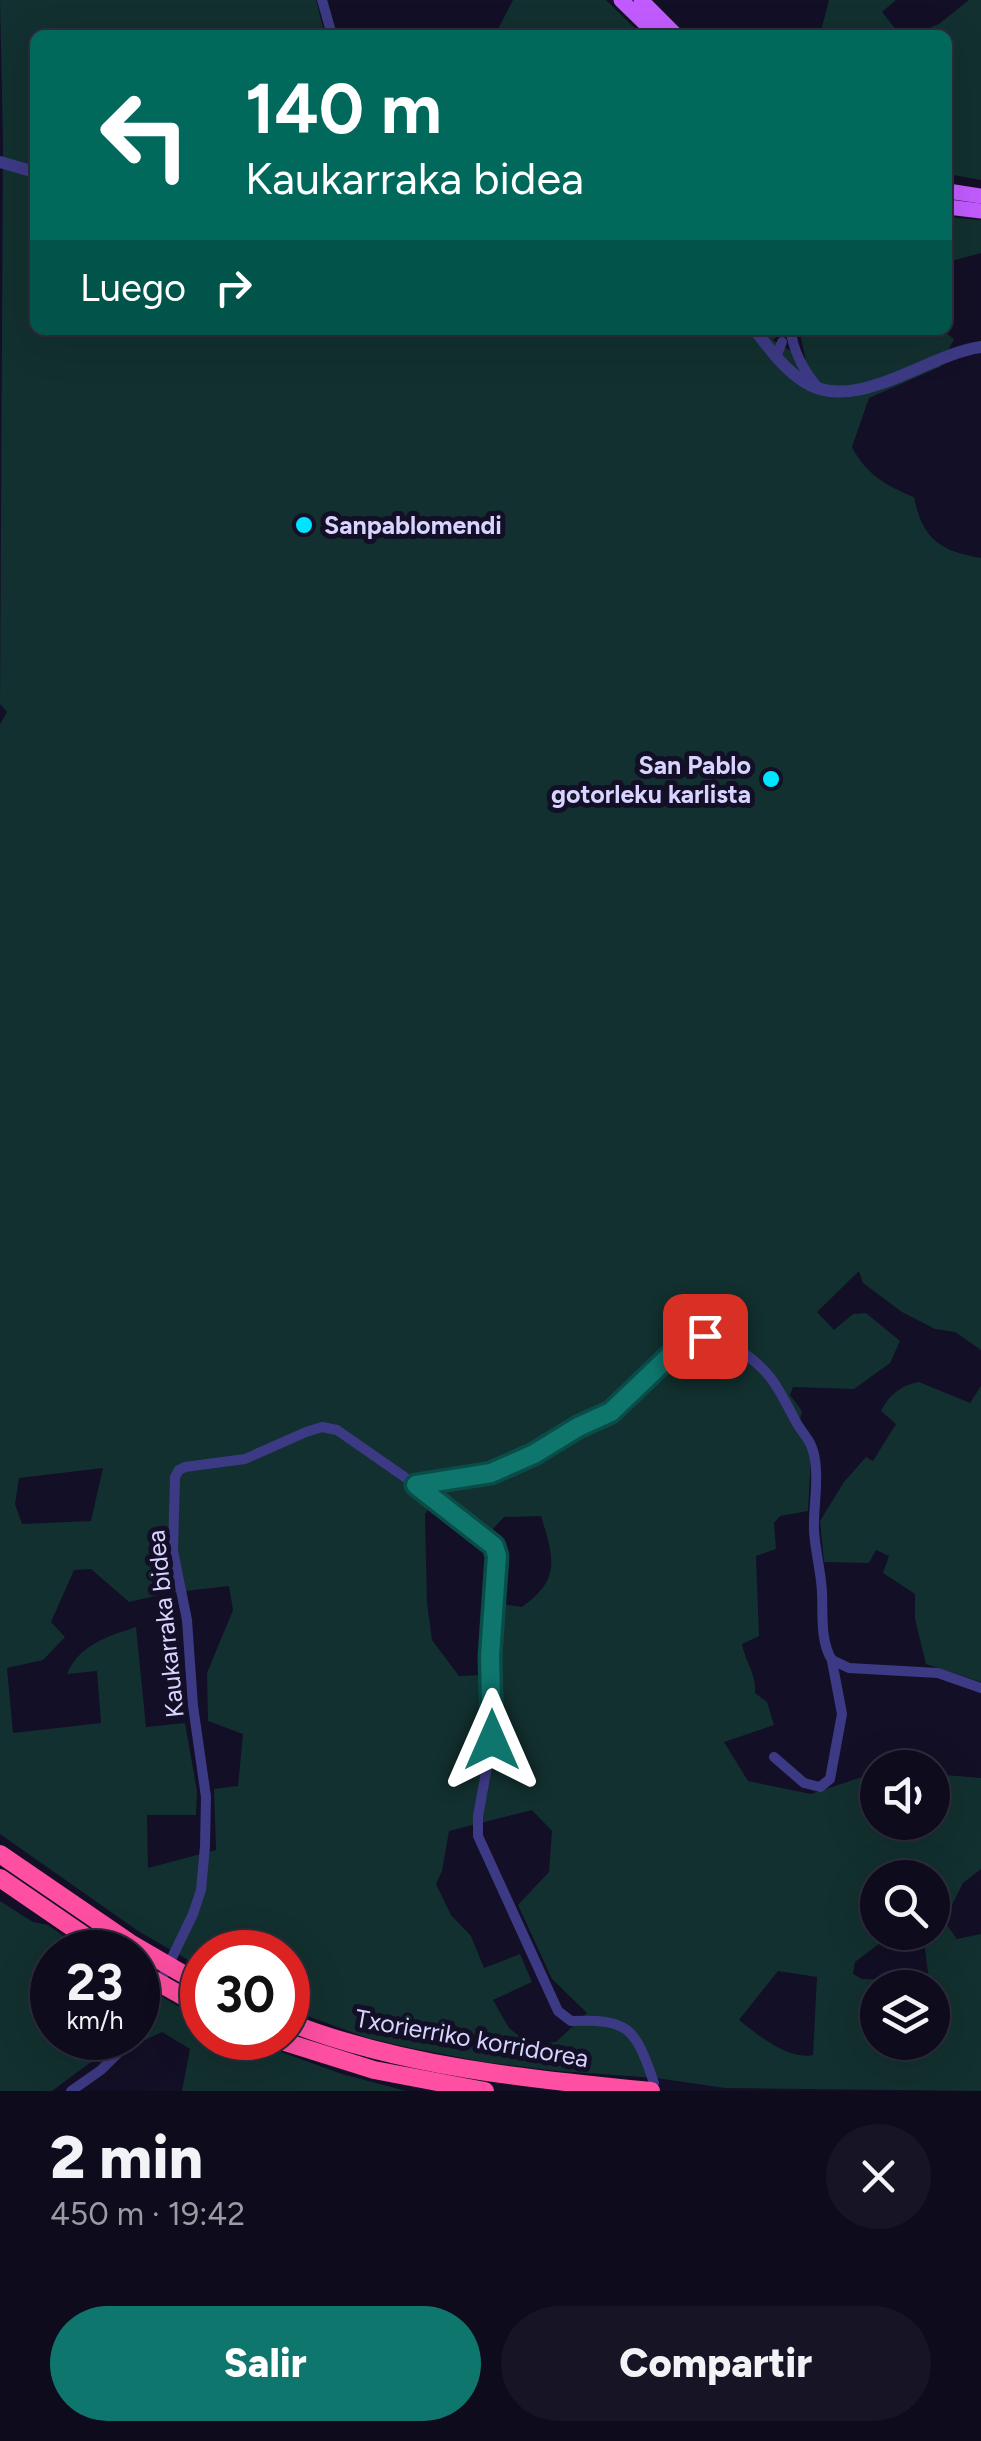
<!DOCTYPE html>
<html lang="es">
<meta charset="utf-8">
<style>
:root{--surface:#0e0b1c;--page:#171425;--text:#f1f3f6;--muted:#9b9ba3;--line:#2e2b3b;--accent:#0f766e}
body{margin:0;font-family:Figtree,sans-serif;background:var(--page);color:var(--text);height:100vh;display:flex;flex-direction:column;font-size:38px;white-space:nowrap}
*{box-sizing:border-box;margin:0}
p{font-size:32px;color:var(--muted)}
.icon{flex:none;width:55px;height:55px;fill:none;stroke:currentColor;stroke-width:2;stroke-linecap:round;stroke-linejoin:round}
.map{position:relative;height:2091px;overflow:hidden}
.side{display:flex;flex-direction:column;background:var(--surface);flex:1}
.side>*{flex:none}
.banner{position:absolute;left:30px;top:30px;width:922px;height:305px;border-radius:15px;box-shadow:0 10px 40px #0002,0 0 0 2px var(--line);background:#00695c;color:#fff;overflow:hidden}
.tools{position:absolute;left:860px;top:1750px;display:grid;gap:20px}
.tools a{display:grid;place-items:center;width:90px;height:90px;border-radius:50%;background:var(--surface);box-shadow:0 10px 40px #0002,0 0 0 2px var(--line);font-size:50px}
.speed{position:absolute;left:30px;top:1930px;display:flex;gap:20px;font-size:50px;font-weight:700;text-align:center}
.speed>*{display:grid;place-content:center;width:130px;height:130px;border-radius:50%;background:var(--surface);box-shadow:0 10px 40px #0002,0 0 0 2px var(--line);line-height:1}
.speed small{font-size:25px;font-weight:400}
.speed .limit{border:15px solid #d22;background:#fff;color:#111}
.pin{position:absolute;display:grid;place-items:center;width:85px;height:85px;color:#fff;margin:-42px;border-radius:20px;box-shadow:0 5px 15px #0006}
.me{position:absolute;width:110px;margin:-55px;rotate:0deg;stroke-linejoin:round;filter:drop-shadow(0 0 8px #0008)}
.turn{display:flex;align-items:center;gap:35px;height:210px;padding:0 50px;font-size:45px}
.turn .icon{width:130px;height:130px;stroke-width:2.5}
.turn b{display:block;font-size:70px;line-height:85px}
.then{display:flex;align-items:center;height:95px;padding:0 50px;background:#0003;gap:20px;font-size:38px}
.round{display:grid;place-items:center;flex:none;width:105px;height:105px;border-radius:52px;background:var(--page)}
.headline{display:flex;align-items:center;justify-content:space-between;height:170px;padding:0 50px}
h1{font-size:60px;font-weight:800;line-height:75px}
.action{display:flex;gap:20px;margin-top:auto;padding:20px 50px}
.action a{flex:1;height:115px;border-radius:60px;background:var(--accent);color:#fff;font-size:40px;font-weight:800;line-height:115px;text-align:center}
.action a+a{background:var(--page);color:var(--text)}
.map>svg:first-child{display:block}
</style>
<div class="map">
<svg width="981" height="2091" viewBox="0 0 981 2091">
<rect width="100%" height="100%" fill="#130f26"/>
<g fill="#12302f" fill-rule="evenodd">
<path d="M0 0H316L325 35H35V330H785L773 340 806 360 799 330H942L954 339 940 367 869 398 852 447C866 474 886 486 914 497 922 538 939 551 981 558V1350L955 1332 935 1329 902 1312 863 1283 859 1271 817 1312 834 1330 853 1314 866 1313 900 1341 890 1363 854 1389 793 1387 790 1395 802 1411 800 1420 811 1458 808 1511 780 1516 774 1523 776 1549 756 1556 759 1636 742 1644C745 1661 757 1675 755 1693L767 1702 774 1725 724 1742 748 1781 811 1794 877 1772 878 1822H932L933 1774 981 1778V1869L963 1883 944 1921 957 1939 981 1934V2091L725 2088 656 2078 558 2071 484 2062 411 2048 368 2038 288 2009V1952H202V1968L138 1931 0 1834V724L7 712 0 704 3 143ZM103 1468 91 1521 22 1524 15 1504 19 1478ZM439 1495 489 1533 504 1517 541 1516C554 1559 561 1579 522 1607L502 1604 500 1674 459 1676 432 1640 427 1603 425 1514ZM91 1569 129 1602 168 1593 229 1586 233 1610 207 1673 208 1721 243 1734 238 1786 214 1789 216 1850 148 1868 147 1815H196L197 1791 185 1723 146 1727 136 1627C108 1636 79 1645 67 1674L97 1671 101 1723 13 1733 7 1668 43 1660 65 1637 51 1622 74 1570ZM532 1810 552 1831 549 1872 518 1905 552 1979 587 2013 556 2042 529 2044 509 2028 493 2000 532 1982 520 1954 484 1968 471 1936 451 1915 436 1884 442 1871 449 1831ZM878 1878H932V1932L923 1933 929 1981 862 1979 853 1974 855 1962 893 1933 878 1932ZM778 1971 817 1977 813 2055C788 2060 758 2035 739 2020ZM878 1988H932V2042H878Z"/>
<path d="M513 0H606L642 35H495Z"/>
<path d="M829 0H896L882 12 900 35H820Z"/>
<path d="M969 0H981V180L948 174V35H912L939 24Z"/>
<path d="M948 217 981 220V253L948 262Z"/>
<path d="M919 1382 970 1403 981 1386V1682L926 1664 915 1619V1594L883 1573 889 1556 876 1550 869 1563 824 1562 820 1521 844 1482 866 1457 873 1461 896 1424 881 1411C888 1396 903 1384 919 1382Z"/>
<path d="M0 1901 33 1922 48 1925 86 1952H52V2038H112L99 2056 52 2091H0Z"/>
<path d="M138 1983 202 2020V2038H242L342 2074 406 2091H182L190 2049 162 2032 135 2045 115 2038H138Z"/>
</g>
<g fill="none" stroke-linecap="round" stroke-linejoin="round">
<g stroke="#3d3a85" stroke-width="10">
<path d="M322 0 332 35"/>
<path d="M791 330C792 348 804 372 817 386"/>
<path d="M776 357 782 342"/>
<path d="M416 1485 491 1473 534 1454 578 1427 611 1411 681 1345C701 1332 718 1337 738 1349 771 1371 777 1386 795 1420 804 1437 812 1439 815 1460 819 1484 813 1507 814 1530 815 1551 821 1571 822 1592 823 1613 820 1642 832 1660L849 1668 938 1673 981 1688"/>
<path d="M774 1757 804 1783 820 1787 830 1779 842 1714 832 1661"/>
<path d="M138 2028 193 1914 201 1890 205 1846 206 1797 193 1706 187 1620 173 1551 175 1477 179 1470 185 1467 245 1459 306 1432 322 1427 337 1430 429 1494 494 1546 497 1556 489 1656 492 1740 478 1816V1836L558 2011 571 2021C629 2019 635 2027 654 2083"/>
<path d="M71 2091 101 2070 133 2038"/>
</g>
<g stroke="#3d3a85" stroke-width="12">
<path d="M0 162 35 172"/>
<path d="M755 330C769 348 783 368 803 381 854 416 927 354 981 347"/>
</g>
<g stroke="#c25bff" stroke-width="15">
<path d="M621 0 657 35"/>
<path d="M641 0 676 35"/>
<path d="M948 191 981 196"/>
<path d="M948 207 981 211"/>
</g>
<g stroke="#ff4fa3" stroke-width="18">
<path d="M0 1854 130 1943 202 1985"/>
<path d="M0 1878 108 1952"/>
<path d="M138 1971 202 2007"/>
<path d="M288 2022C402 2067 529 2079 651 2091"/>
<path d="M272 2038 374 2070 485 2091"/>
</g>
</g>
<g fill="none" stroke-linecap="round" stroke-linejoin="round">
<g stroke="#0a4d48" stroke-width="25">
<path id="route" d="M492 1740 490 1656 497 1556 494 1546 416 1485 491 1473 534 1454 578 1427 611 1412 681 1345 693 1337 705 1336"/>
</g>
<use href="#route" stroke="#0f766e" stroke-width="18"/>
</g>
<g fill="#00e5ff" stroke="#130f26" stroke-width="4">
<circle cx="304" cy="525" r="10"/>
<circle cx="771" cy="779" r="10"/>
</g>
<g text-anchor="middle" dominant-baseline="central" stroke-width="10" stroke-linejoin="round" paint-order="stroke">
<g font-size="25" font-weight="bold" fill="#d9d4ff" stroke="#130f26" text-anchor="start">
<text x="324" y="525">Sanpablomendi</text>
<text x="751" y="765" text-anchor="end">San Pablo<tspan x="751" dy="29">gotorleku karlista</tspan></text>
</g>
<g font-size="25" fill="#d9d4ff" stroke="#130f26">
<text transform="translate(165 1624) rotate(-96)">Kaukarraka bidea</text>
<text transform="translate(472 2038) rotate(10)">Txorierriko korridorea</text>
</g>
</g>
</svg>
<div class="tools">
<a><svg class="icon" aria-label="sound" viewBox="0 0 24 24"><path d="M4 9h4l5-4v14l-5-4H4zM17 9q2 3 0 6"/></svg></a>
<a><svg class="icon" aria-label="search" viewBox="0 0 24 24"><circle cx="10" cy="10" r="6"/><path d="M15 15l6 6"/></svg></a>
<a><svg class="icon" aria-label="layers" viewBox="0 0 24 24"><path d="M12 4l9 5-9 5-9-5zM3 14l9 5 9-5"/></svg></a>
</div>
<div class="speed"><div>23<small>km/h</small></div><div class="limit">30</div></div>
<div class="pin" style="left:705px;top:1336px;background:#d93025"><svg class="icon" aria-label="arrive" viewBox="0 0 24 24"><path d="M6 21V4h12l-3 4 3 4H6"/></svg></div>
<svg class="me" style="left:492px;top:1740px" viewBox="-20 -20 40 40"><path d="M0-17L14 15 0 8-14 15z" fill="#0f766e" stroke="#fff" stroke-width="4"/></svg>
<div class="banner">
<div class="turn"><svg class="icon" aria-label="left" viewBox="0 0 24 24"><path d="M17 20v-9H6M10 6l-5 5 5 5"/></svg><div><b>140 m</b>Kaukarraka bidea</div></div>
<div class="then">Luego<svg class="icon" aria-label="right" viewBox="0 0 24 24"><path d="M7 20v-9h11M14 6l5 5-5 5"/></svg></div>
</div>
</div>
<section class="side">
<div class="headline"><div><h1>2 min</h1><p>450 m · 19:42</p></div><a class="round"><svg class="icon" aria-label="close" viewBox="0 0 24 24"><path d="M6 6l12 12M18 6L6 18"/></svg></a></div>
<div class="action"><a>Salir</a><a>Compartir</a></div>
</section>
